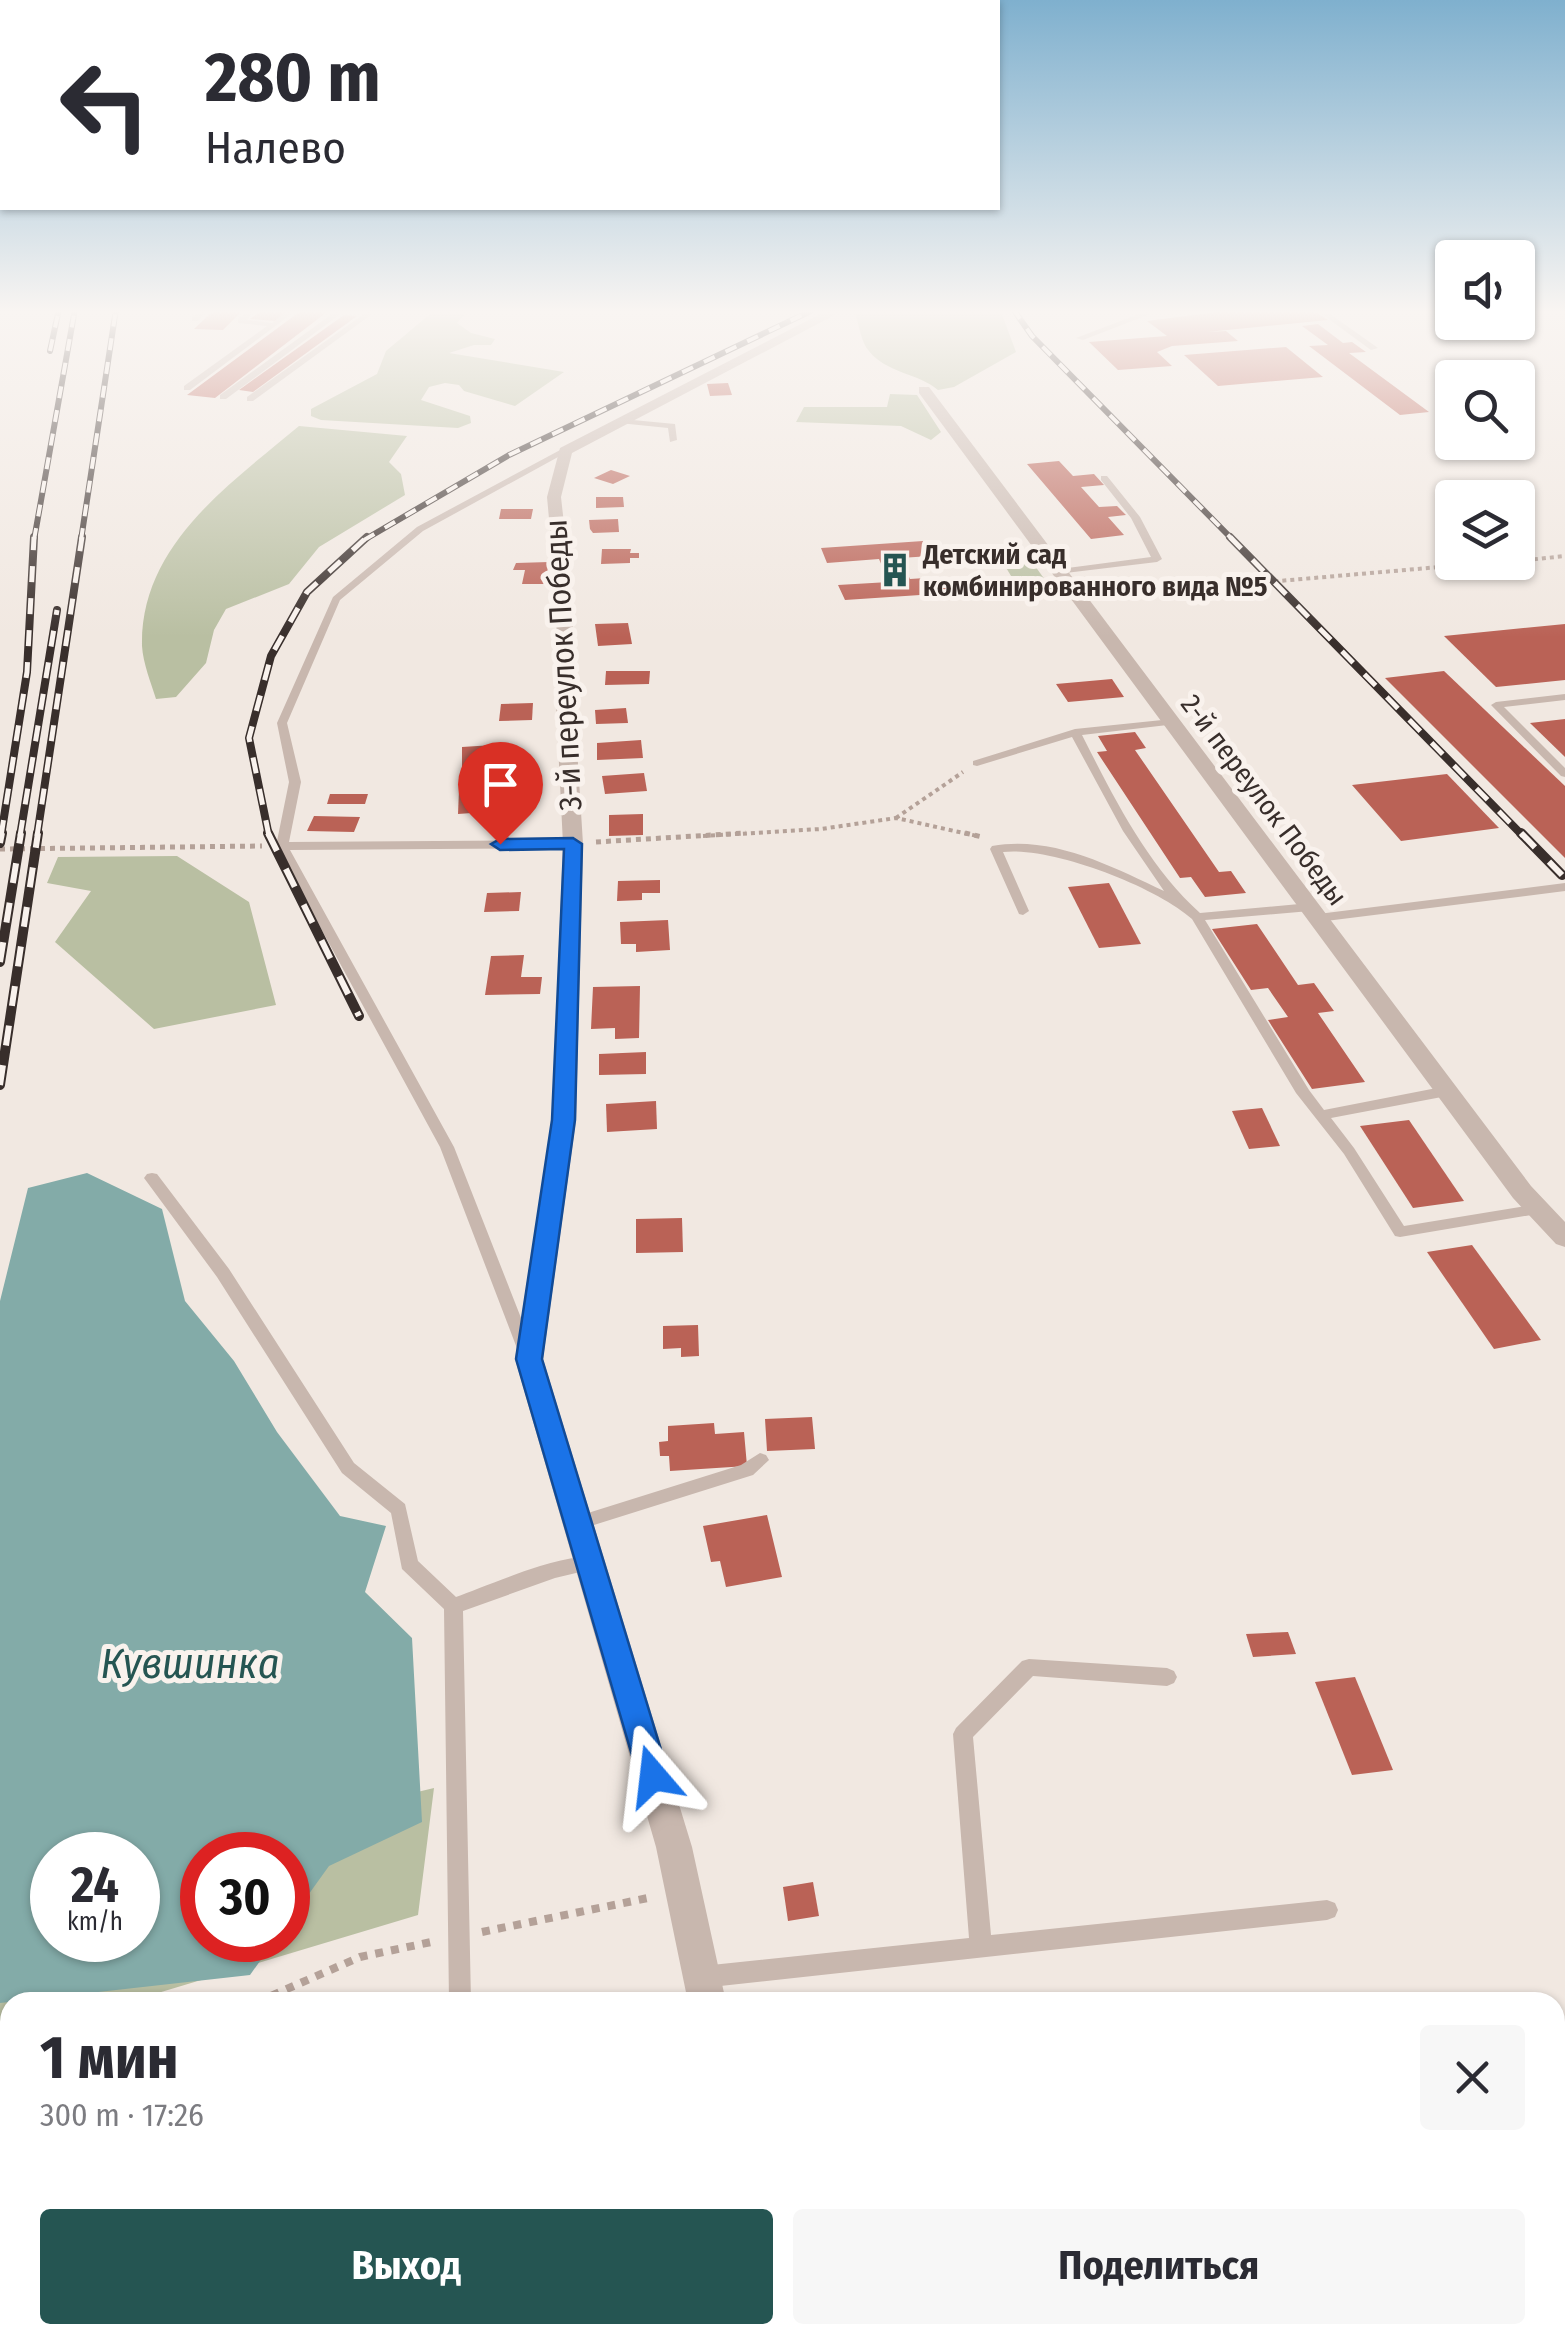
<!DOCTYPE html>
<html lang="ru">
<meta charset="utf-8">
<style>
:root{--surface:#fff;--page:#f7f7f7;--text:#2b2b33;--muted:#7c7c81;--accent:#255552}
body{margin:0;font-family:"Fira Sans Condensed",sans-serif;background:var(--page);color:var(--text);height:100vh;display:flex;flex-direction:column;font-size:38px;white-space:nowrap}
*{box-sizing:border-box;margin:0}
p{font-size:32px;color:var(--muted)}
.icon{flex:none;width:55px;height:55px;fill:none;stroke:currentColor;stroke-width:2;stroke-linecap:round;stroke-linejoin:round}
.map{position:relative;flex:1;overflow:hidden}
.details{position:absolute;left:0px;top:1992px;width:1565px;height:352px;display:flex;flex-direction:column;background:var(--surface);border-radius:30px 30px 0 0;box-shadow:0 2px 8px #0004}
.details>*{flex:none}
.banner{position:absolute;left:0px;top:0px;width:1000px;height:210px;box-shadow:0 2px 8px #0004;background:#fff;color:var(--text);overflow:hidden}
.controls{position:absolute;left:1435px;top:240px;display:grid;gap:20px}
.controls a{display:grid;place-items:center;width:100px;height:100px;border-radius:10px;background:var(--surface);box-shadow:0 2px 8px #0004;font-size:50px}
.speed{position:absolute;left:30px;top:1832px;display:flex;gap:20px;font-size:50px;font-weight:700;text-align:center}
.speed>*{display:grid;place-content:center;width:130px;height:130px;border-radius:50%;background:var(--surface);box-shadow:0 2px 8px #0004;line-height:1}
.speed small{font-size:25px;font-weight:400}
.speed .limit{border:15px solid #d22;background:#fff;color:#111}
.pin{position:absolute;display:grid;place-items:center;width:85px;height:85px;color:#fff;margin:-102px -42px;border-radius:50% 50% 50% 0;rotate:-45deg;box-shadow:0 0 10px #0007}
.pin .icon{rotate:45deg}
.me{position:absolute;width:110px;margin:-55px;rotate:343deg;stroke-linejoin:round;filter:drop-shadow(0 0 8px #0008)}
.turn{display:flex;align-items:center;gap:35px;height:210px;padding:0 40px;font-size:45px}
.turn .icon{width:130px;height:130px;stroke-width:2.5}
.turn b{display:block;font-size:70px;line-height:85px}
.round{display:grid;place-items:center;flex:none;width:105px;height:105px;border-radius:10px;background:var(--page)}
.head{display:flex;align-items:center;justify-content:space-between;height:170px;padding:0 40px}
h1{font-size:60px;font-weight:700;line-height:75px}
.button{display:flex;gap:20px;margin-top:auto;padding:20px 40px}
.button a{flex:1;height:115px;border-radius:10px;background:var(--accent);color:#fff;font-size:40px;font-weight:700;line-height:115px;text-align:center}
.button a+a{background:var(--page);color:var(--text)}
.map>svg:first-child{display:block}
</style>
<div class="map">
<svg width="1565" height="2343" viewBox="0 0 1565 2343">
<rect width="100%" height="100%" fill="#f1e8e1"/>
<g fill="#b9bfa2" fill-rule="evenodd">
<path d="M436 309H469L457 323 471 333 495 339 491 345H474L449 353 564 372 515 406 464 391 459 385 445 383 429 387 421 400 470 416 471 423 458 428 321 420 311 416V409L377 374 386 351Z"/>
<path d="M861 309H1000L1016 352 954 387 938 390C918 373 886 373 869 351 861 343 859 324 855 313Z"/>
<path d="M890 394 917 395 941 432 931 440 901 426 796 422 804 407H887Z"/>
<path d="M299 426 407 436 389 462 401 474 405 495 319 547 289 584 226 609 214 630 206 663 176 697 156 699C151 683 143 663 142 646 140 545 230 484 299 426Z"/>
<path d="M1030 559 1058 598 1025 599 1002 561Z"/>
<path d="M177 856 249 902 276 1005 154 1029 55 942 91 891 47 883 58 857Z"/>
<path d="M434 1788 418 1915 128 2002H10V2038L0 2041V1892L52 1940H138V1859ZM202 1855H288V1940H202Z"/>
</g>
<path fill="#83aba8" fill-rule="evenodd" d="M87 1173 162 1209 185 1301 234 1361 277 1432 340 1516 386 1526 365 1592 412 1638 422 1822 329 1866 288 1923V1855H202V1940H275L250 1975 0 2003V1301L28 1188ZM52 1855H138V1940H52Z"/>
<g fill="#ba6256">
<path d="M215 309H244L223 330 194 329Z"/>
<path d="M263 309H289L276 321 250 319Z"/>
<path d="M1239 309H1311L1328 320 1207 332 1226 331 1238 341 1172 346 1157 352 1172 366 1118 370 1089 342 1167 336 1147 321Z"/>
<path d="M302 310 327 312 215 398 187 395Z"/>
<path d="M344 315 357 316 253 392 239 390Z"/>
<path d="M1318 324 1343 343 1352 342 1366 352 1349 353 1429 412 1400 415 1309 346 1328 345 1302 326Z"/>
<path d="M1286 347 1323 377 1218 386 1184 355Z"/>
<path d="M728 383 732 395 710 396 707 384Z"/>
<path d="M1059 461 1073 476 1094 474 1104 485 1081 487 1099 507 1117 506 1126 515 1108 517 1124 535 1091 539 1027 464Z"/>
<path d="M611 470 630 476 613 484 594 478Z"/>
<path d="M596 497H623L624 507 596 508Z"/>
<path d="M501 509H533L531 519H499Z"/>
<path d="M618 519 619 532 593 533 590 529 589 520Z"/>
<path d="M923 541 931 556 900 558 910 579 941 577 950 593 845 600 838 585 889 582 879 559 827 563 821 548Z"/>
<path d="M602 549H631L630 553H639V558H630V563L601 564Z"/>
<path d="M549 562 545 584H522L525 570H513L516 563Z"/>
<path d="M628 623 632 644 598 646 595 624Z"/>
<path d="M1565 624V680L1496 687 1444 636Z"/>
<path d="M606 671H650L649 684 605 685Z"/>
<path d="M1444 671 1565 786V858L1385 678Z"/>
<path d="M1112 679 1124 697 1068 702 1056 684Z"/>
<path d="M533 703 532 720 499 721 501 704Z"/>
<path d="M626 708 628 723 596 724 595 710Z"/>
<path d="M1565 719V757L1530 723Z"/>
<path d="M1135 732 1146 748 1135 750 1219 872 1231 871 1246 893 1205 897 1191 877 1180 878 1097 752 1107 751 1098 736Z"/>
<path d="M641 740 643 758 597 760V743Z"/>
<path d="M509 744 511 767 462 770V747Z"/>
<path d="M644 773 647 791 605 794 602 776Z"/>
<path d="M1447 774 1499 828 1401 841 1352 785Z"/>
<path d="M498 787 499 811 458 814 459 790Z"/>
<path d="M330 794H368L365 804H327Z"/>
<path d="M643 814V835L609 836V815Z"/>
<path d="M314 816 360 817 354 832 307 831Z"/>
<path d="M660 880V893H642V900L617 901 618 881Z"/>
<path d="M1109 883 1141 944 1099 948 1068 887Z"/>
<path d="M521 892 519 911 484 912 487 893Z"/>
<path d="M668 920 670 950 636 952V944H621L620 922Z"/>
<path d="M1257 924 1298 985 1314 983 1334 1011 1318 1013 1365 1082 1312 1089 1268 1020 1288 1017 1268 988 1251 990 1212 929Z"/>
<path d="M524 955 521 977H542L540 994 485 995 491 956Z"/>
<path d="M640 986 639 1038 615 1039V1028L591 1029 593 987Z"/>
<path d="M646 1052V1074L599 1075V1054Z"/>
<path d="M656 1101 657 1129 607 1132 606 1104Z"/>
<path d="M1262 1108 1280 1146 1249 1149 1232 1111Z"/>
<path d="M1409 1120 1464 1201 1413 1208 1360 1126Z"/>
<path d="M682 1218 683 1252 636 1253V1219Z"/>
<path d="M1472 1245 1541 1340 1494 1349 1427 1252Z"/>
<path d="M698 1325 699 1356 681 1357V1348L663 1349V1326Z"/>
<path d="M812 1417 815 1449 767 1451 765 1419Z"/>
<path d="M714 1423 715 1434 744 1432 747 1466 670 1471 669 1456H660L659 1442 668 1441V1426Z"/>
<path d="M767 1515 782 1577 726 1587 720 1561 711 1562 703 1526Z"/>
<path d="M1288 1632 1296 1654 1253 1657 1246 1634Z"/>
<path d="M1355 1677 1393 1770 1352 1775 1315 1682Z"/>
<path d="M813 1882 819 1916 788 1921 783 1887Z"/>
<path d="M879 2335H992L993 2343H880Z"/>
</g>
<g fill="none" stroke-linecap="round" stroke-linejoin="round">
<g stroke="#b4a198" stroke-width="4" stroke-dasharray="4 4" stroke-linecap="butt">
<path d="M1518 561 1565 556"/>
<path d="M1107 596 1497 562"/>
<path d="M896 818 963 772"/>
<path d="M703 836 821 829 896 818 977 836"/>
</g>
<g stroke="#b4a198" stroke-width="5" stroke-dasharray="5 5" stroke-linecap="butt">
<path d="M965 833 982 837"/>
<path d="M596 842 746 833"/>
<path d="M0 849 262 846"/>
</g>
<g stroke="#b4a198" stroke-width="8" stroke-dasharray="8 8" stroke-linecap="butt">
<path d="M482 1932 648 1898 650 1894"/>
<path d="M257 2002 360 1957 436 1941"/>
<path d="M0 2078 10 2075"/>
</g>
<g fill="#c8b7ae" fill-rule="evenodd">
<path d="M201 309H209L198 321H192V317Z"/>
<path d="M249 309H256L247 320 272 323 290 309H298L190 390H184V386L267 326 238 323V319Z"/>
<path d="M339 309H347L226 399H220V395Z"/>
<path d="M371 309H379L253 401H247V397Z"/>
<path d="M1152 309H1163L1083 340 1076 338Z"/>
<path d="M1315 309H1323L1378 348 1371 350Z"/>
<path d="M622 419 675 424 677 440 670 442 668 428 619 423V419Z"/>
<path d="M562 449 569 451 423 531 340 600 287 723 301 782 289 842 573 840 579 844 573 848 290 850 454 1147 534 1351 532 1355H520L518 1351 440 1147 276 846 289 782 277 723 333 597 417 527Z"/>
<path d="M1101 476H1107L1140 517 1162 559 1157 562 1057 574V570L1060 569 1151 557 1131 518 1101 480Z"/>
<path d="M1565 694V700L1504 707 1565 768V777L1561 776 1491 705 1496 702Z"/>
<path d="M1172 719 1177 722 1176 724 1082 735C1114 798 1147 865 1200 913L1310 903 1316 907 1310 911 1205 920 1309 1090 1324 1110 1447 1086 1454 1091 1447 1096 1331 1118 1354 1148 1404 1226 1538 1204 1543 1205 1546 1209 1543 1213 1400 1237 1395 1236 1344 1154 1296 1093 1192 919C1157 887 1051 846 1003 852L1029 911 1023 915 1019 914 990 849 992 846C1052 835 1111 866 1164 891L1123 831 1072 737 977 766 973 765V761L1075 729Z"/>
<path d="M1565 883V891L1318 922 1312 918 1318 914Z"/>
<path d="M152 1173 157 1174 229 1269 354 1463 405 1504 418 1561 456 1597C487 1586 568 1550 597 1558L599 1563 597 1568 555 1578 463 1611 471 2002H449L444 1609 402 1569 391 1513 342 1473 217 1277 147 1182 144 1178 147 1174Z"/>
<path d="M760 1453 766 1455 769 1460 753 1475 578 1530 572 1528 569 1523 572 1518 741 1465Z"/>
<path d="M1029 1659 1167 1668 1174 1671 1177 1677 1174 1683 1167 1686 1033 1676 973 1737 991 1935 1327 1900 1335 1903 1338 1910 1335 1917 1327 1920 702 1988 694 1985 691 1977 694 1969 702 1966 969 1938 953 1734 956 1728 1022 1661Z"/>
<rect x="466" y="2335" width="26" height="8"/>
</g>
<g fill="#c8b7ae" fill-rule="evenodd">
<path d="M830 309H846L572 453 561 497 573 605V684L583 844 576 1120 543 1359 692 1847 726 2002H688L656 1847 515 1359 552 1120 563 844 555 684 557 605 547 497 560 448Z"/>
<path d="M919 387H929L1531 1186 1565 1222V1247L1556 1244 1513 1198 919 393Z"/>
<path d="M756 2335H798L800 2343H758Z"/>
</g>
<g stroke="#382e2b" stroke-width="6">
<g id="rail-far2">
<path d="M1013 309 1032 336 1233 540"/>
<path d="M50 351 59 309"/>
<path d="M34 540 75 309"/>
<path d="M81 540 116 309"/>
<path d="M364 540 509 455 815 309"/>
</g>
</g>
<g stroke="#382e2b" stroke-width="8">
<g id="rail-far1">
<path d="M1230 537 1523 836"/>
<path d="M1 836 27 672 34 537"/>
<path d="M20 836 57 610"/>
<path d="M37 836 82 537"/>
<path d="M269 836 249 738 271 656 307 592 367 537"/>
</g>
</g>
<g stroke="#382e2b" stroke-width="10">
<g id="rail">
<path d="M268 833 359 1016"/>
<path d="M1521 833 1562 875"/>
<path d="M0 843 2 833"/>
<path d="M0 962 21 833"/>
<path d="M0 1085 38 833"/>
</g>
</g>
<use href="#rail-far2" stroke="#f9f2ed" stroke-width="4" stroke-dasharray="12" stroke-linecap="butt"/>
<use href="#rail-far1" stroke="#f9f2ed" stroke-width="5" stroke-dasharray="16" stroke-linecap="butt"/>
<use href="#rail" stroke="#f9f2ed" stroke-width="6" stroke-dasharray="20" stroke-linecap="butt"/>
</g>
<linearGradient id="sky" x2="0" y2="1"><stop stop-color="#7fb0ce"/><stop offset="0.49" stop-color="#f9f5f2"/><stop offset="1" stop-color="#f9f5f2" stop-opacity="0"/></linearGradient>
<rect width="1565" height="637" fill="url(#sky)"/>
<path fill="#1a73e8" stroke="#114b97" stroke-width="2.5" d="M573 838 582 844 575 1120 542 1359 669 1776 664 1786 653 1790 642 1786 638 1776 516 1359 552 1120 564 849 500 850 491 844 500 839Z"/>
<defs>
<g id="building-bare" transform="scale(2.7)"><path d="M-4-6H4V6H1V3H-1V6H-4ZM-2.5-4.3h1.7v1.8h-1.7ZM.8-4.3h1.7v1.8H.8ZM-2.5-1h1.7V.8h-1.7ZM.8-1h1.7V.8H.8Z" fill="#255552" stroke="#f9f2ed" stroke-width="2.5" paint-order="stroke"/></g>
</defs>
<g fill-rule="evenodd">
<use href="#building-bare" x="895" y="570"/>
</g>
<g text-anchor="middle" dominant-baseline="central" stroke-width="10" stroke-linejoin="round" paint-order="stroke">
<g font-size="28" font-weight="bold" fill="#382e2b" stroke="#f9f2ed" text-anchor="start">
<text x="923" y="554">Детский сад<tspan x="923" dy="32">комбинированного вида №5</tspan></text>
</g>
<g font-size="28" fill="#382e2b" stroke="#f9f2ed">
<text transform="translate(1264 800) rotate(53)">2-й переулок Победы</text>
</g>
<g font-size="32" fill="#382e2b" stroke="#f9f2ed">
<text transform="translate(563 665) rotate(-93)">3-й переулок Победы</text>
</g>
<g font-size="42" font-style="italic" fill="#255552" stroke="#f9f2ed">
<text x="190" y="1664">Кувшинка</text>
</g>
</g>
</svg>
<div class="controls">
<a><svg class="icon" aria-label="sound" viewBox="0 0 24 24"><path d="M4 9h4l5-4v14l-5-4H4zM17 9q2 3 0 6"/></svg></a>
<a><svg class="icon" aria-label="search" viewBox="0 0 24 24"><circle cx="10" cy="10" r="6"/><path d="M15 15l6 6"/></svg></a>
<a><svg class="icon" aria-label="layers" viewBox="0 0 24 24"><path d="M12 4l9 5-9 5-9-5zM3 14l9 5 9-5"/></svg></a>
</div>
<div class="speed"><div>24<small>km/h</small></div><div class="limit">30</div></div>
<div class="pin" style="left:500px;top:844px;background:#d93025"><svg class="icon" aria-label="arrive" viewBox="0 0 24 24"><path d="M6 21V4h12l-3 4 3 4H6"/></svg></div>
<svg class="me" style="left:653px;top:1776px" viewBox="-20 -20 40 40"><path d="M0-17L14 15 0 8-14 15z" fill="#1a73e8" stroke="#fff" stroke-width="4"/></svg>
<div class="banner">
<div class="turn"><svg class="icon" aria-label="left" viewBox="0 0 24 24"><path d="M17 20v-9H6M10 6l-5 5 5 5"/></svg><div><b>280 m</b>Налево</div></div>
</div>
<section class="details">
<div class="head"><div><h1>1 мин</h1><p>300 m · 17:26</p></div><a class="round"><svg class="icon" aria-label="close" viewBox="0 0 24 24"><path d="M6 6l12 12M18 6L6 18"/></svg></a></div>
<div class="button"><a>Выход</a><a>Поделиться</a></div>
</section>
</div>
